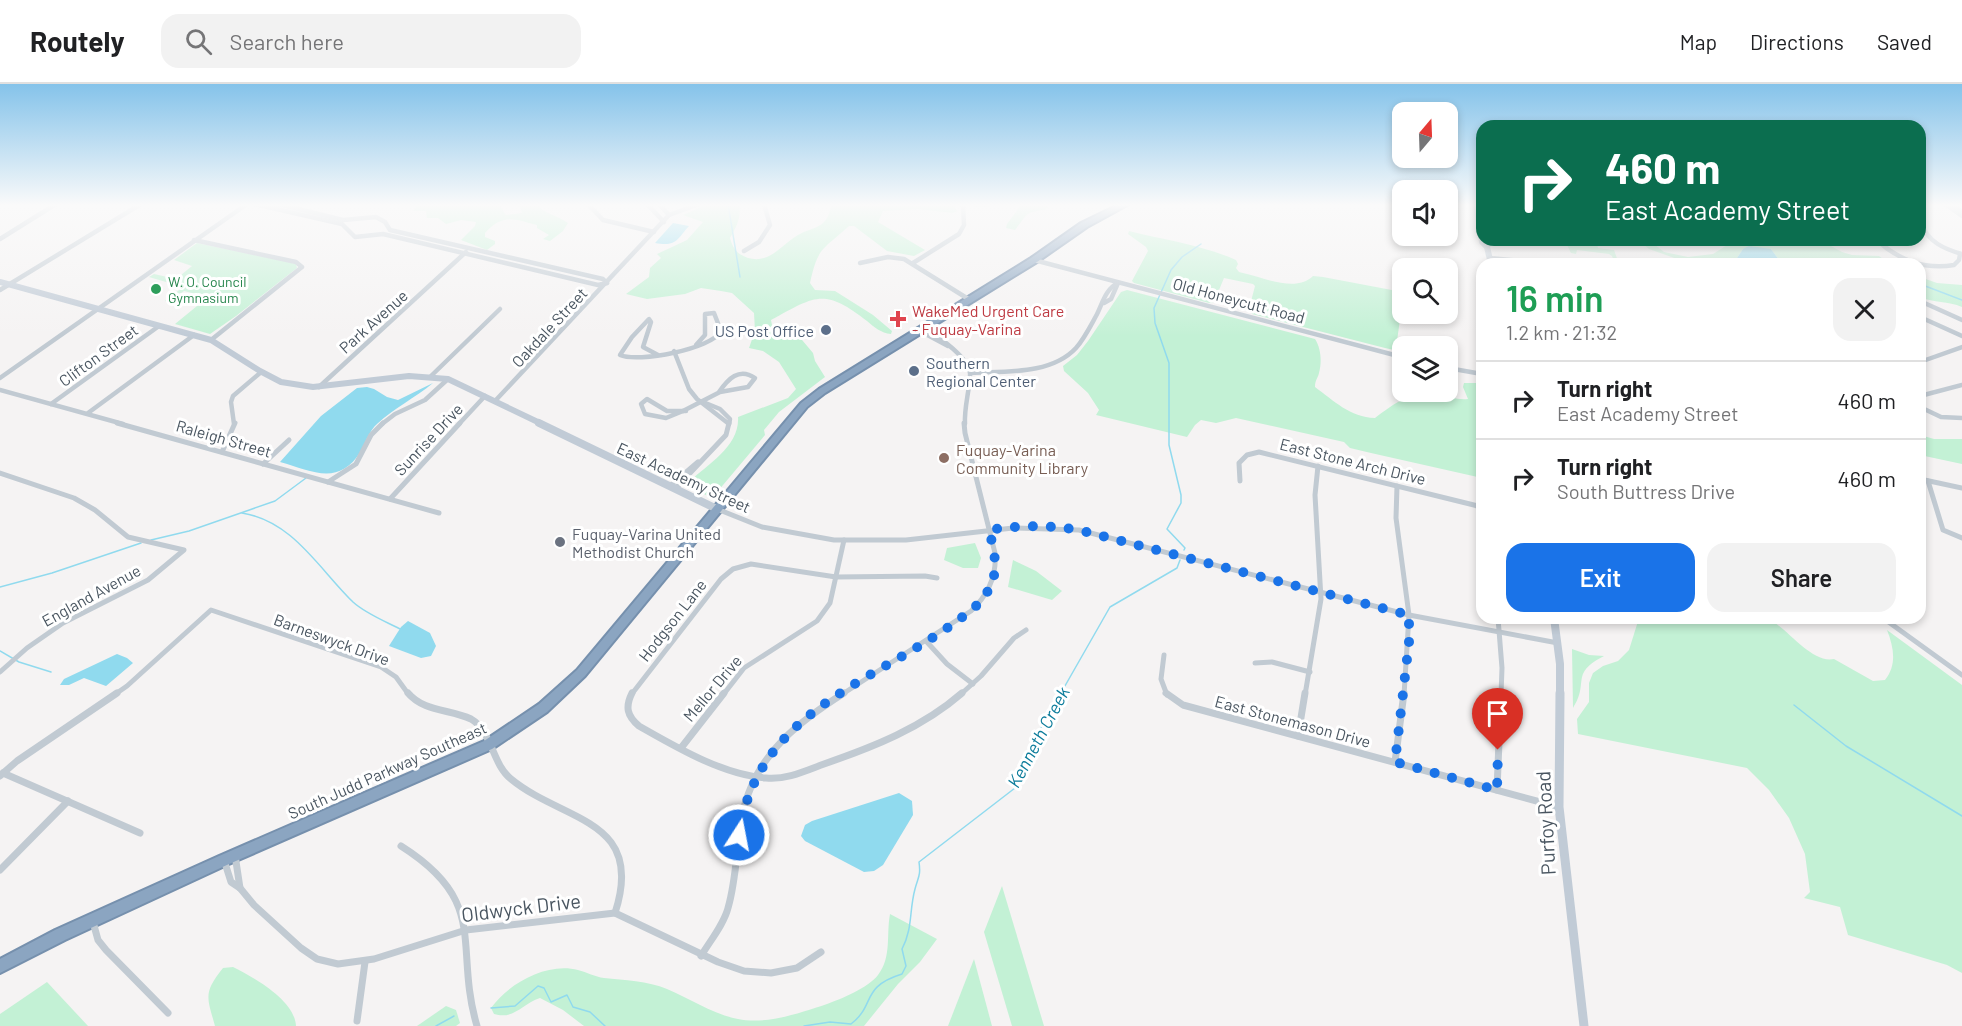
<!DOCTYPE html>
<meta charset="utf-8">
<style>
:root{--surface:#fff;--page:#f2f2f2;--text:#202124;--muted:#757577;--line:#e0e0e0;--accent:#1a73e8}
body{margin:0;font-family:Barlow,sans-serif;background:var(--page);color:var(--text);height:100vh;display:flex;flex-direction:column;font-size:22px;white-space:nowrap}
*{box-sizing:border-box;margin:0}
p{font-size:20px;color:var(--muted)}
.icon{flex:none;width:33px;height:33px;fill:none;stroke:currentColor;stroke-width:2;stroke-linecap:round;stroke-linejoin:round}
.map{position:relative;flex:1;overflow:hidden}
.side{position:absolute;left:1476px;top:174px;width:450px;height:366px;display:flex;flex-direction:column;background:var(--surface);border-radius:18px;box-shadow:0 3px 9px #0003}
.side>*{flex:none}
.hud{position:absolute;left:1476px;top:36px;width:450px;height:126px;border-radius:18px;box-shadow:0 3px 9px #0003;background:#0b6e4f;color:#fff;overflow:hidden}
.needle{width:39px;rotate:19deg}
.tools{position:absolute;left:1392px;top:18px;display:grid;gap:12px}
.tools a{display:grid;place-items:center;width:66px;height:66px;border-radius:12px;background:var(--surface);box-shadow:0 3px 9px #0003;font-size:30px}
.pin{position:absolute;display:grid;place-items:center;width:51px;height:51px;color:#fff;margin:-62px -26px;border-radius:50% 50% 50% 0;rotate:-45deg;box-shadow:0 0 6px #0007}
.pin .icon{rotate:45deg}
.me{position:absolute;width:66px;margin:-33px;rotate:11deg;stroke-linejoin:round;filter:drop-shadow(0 0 4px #0008)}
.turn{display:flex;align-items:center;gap:21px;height:126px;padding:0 30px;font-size:27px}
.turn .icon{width:78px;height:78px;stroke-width:2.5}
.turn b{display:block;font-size:42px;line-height:51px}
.round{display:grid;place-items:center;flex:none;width:63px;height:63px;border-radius:18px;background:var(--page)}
.head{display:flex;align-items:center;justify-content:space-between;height:102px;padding:0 30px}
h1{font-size:36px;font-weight:600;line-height:45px;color:#1e9e55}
.action{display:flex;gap:12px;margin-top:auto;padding:12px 30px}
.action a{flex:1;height:69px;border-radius:18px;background:var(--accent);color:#fff;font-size:24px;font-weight:600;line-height:69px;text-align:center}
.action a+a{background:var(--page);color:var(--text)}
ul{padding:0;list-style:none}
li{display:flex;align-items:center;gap:18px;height:78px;padding:0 30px;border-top:2px solid var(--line)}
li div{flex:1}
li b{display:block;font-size:22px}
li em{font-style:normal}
header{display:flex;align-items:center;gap:36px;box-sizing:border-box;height:84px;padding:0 30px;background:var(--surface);border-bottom:2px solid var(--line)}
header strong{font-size:28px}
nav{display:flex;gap:33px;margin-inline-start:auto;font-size:21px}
.search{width:420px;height:54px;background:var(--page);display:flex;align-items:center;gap:15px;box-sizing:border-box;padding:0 21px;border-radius:18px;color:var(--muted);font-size:22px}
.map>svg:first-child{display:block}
</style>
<header>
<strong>Routely</strong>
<div class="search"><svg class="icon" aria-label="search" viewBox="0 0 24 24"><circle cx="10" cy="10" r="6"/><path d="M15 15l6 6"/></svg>Search here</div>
<nav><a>Map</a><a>Directions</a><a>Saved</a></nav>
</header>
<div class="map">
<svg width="1962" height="942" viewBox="0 0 1962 942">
<rect width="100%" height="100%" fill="#f5f3f3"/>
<g fill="#c3f1d5">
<path d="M419 120H485L488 122H500L506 131 522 129 520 123 515 120H536C543 129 558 132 568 139L563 147 550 157 543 155 549 151 537 144V141C514 135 503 129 485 149V153L495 157V160L487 166 461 156 475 142 476 138 461 136 446 140 438 134H427L426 127H413Z"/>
<path d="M708 120H739C742 133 736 143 730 154 733 165 737 170 748 174 770 180 781 161 798 151 814 142 827 145 831 122L820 120H953L957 127 953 129 918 125 883 127 878 138 925 166 914 172 887 167 854 142H849C823 166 818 162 810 199L815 206 835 207 873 231 892 247 891 250C881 249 874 243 867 237 824 203 815 212 771 236L772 241 787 243 797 250 813 269 815 277 825 293 779 328 764 346 765 351 718 407 710 413 688 402 689 398C708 380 740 362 738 333L788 314 796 305 779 278 763 267 749 264 755 247 754 229 732 209 721 207 701 204 685 210 647 215 626 210 649 193 650 184 661 174 657 170 687 156 703 138 683 131Z"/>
<path d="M970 120H1037L1048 123 1045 126C1024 128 1028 130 1015 146L1006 144 1007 140 1022 120 974 123Z"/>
<path d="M1129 147C1165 156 1202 161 1236 176L1238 180 1236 184 1239 188 1247 190C1267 195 1297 208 1313 192L1323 193 1397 207 1401 209 1399 218 1402 221 1396 264 1394 266 1385 264 1252 230 1249 225 1255 202 1253 200 1224 194 1214 218 1209 219 1134 199 1132 197 1148 167 1146 163 1128 150Z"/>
<path d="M1559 156H1579L1597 160 1598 164 1614 166 1619 180H1615L1612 172 1609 170 1577 166 1576 170 1571 169 1566 159Z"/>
<path d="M1638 156H1649L1664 168 1688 173 1713 170 1735 156H1820L1842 168 1852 171 1879 172 1890 180H1782L1771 165H1743L1733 180H1683L1680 176 1649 165Z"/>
<path d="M197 159 284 177 296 180 297 184 236 232 210 250 175 240 208 213 184 207 169 218 165 217 183 203 149 193 154 190 176 195 192 182 174 176Z"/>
<path d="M1920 193 1937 199 1962 201V223C1948 217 1934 219 1920 213Z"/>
<path d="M1127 206 1315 255C1321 264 1322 278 1319 289 1318 294 1315 296 1315 303 1334 317 1350 333 1375 334 1397 317 1410 308 1440 311 1449 313 1458 316 1468 315L1463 303 1464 299H1476C1488 317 1482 372 1482 394L1371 369 1350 364 1344 358 1236 334 1216 339 1201 336 1195 341 1187 353 1096 331 1099 326 1088 309 1064 287 1063 282 1077 271 1088 257 1121 208Z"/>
<path d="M1920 351 1934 355H1962V380L1920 371Z"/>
<path d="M975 459 981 474 978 484H963L944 476 947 464Z"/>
<path d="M1013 476 1036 487 1062 507 1052 516 1008 503Z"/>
<path d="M1639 534H1682L1683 537 1685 534C1700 534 1759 530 1769 535 1788 545 1812 580 1834 575L1873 597 1885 596C1897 581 1894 564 1887 546L1962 601V889L1947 881 1848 851 1840 823 1804 814 1810 808 1805 770 1789 734 1769 706 1747 684 1578 650 1577 635 1589 618V599L1593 589 1603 582 1618 577 1629 566Z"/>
<path d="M1572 565 1589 571 1604 572C1569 590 1590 598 1573 624Z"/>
<path d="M1002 802 1044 942H1012L984 848Z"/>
<path d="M890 830 937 855 920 878 898 900 864 942H584L563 926 540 914C522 920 514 936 494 930L491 924C509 899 547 878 578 886 587 888 595 893 604 894 624 896 648 897 667 905 691 915 712 930 738 935 766 941 800 929 827 920 841 915 868 904 878 891 892 873 886 851 890 830Z"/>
<path d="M974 875 992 942H948Z"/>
<path d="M233 883C253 893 295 916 296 942H215C207 913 203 909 223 884Z"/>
<path d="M47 898 88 942H0V930Z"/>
<path d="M446 922 456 926 460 939 456 942H417Z"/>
</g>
<g fill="#90daee">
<path d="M673 139 689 142C677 155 677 163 655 159Z"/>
<path d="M1749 162 1771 165 1782 180H1733L1743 165Z"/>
<path d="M433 299C415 314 394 324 377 340 369 347 366 358 361 367 339 403 312 387 280 378L321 332 357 304 367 303 374 305 387 313 398 316Z"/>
<path d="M408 537 430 549 436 562 431 572 421 574 389 562 401 543Z"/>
<path d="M117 570 127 574 133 579 106 602 84 594 69 601H60L64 595Z"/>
<path d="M899 709 912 717 913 731 883 781 874 787 864 788 805 757 801 752 805 741 812 737Z"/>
</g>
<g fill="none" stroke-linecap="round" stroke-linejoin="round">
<g stroke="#90daee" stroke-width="1.5">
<path d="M728 120 740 193"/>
<path d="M1920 200 1962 216"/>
<path d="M242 429C293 437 319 485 353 518 366 530 387 538 402 546"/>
<path d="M151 456 189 447 275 417 306 394"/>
<path d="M1184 466 1185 464 1167 445 1181 419V411L1169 361V279L1155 239 1154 224 1171 186 1182 173 1201 160"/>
<path d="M0 503 52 489 141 459"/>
<path d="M0 567 19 578 51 588"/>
<path d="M1794 621 1846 662 1962 732"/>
<path d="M491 924 515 922 538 902 544 904 551 918 567 911 573 923 590 928 605 942"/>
<path d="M436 942 454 932"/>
<path d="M804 942 830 938 851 940C876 921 860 903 902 890L906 882 902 865C913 844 909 827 915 805 918 793 921 792 919 778L1015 704 1021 679 1110 523 1177 484 1180 476"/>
</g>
<g stroke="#7690ad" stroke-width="4">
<path id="highway" d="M1120 120H1129L1087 143 1037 178 825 309 807 323 585 592 547 628 492 665 229 780 65 856 0 889V875L55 846 219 772 484 657 539 620 577 586 801 319 819 305 1031 174 1081 139Z"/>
</g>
<g stroke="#c1cad2" stroke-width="4.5">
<path d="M254 120 342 140 355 153 383 150 598 201 607 199"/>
<path d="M278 120 343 136 376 133 385 138 390 146 603 195 607 199"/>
<path d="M588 120 603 136 654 148"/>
<path d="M647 120 664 138"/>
<path d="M659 120 669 131"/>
<path d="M1945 120 1962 132"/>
<path d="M1953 120 1962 128"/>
<path d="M669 131 699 120"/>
<path d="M1921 139C1928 158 1944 165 1962 170"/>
<path d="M0 155 56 120"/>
<path d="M194 156 296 178 302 183 211 256"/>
<path d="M1877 156C1898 176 1925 186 1954 181L1959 176 1960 170"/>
<path d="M744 167 759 158 770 141 764 120"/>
<path d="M1490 174 1550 180"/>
<path d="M1034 176 1402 273"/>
<path d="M860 179 888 173 904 175 970 216"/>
<path d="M913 179 959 150 964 141 963 120"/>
<path d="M0 206 141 120"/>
<path d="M1920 217 1962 236"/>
<path d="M1104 219 1111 215 1118 199"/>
<path d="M1920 233 1962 252"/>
<path d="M926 244C939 254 972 275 970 292 969 309 964 324 965 340"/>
<path d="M920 247 948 262"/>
<path d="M674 267 689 305 697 315 729 340"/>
<path d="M658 271 643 263 651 238 649 235 632 253 620 271C638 279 712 265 721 247L714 229 705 230V251L696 261"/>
<path d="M1920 278 1962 263"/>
<path d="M1448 284 1482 290"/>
<path d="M971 289C1005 287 1051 291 1076 264 1084 255 1090 243 1096 232 1102 221 1105 205 1118 199"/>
<path d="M431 292 500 225"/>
<path d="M0 294 247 120"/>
<path d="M319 303 466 168"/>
<path d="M0 306 123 340"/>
<path d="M1920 312 1962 301"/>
<path d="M647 315 667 327H683L666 334 645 330 641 320Z"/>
<path d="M495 317 669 131"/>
<path d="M703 318 720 325 730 335 729 340"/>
<path d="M51 320 159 242"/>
<path d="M1920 323 1941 333 1962 334"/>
<path d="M683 327 720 308 748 303 755 294C739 283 728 295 719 308"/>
<path d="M683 327H686"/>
<path d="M88 329 194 251"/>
<path d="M234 340 231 318 233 312 260 289"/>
<path d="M382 340 395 330 425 316 448 295"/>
<path d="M459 340 485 312"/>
</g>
<g stroke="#c1cad2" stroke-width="5">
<path d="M117 339 439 429"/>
<path d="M222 368 235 339"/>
<path d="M263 380 289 356"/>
<path d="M0 389 74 414 95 426 128 453 184 466 148 496 63 539 27 564 0 588"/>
<path d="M1920 395 1962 404"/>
<path d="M1240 397 1239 379 1247 371 1259 368 1482 423"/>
<path d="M1928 397 1943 446 1962 454"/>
<path d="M328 398 356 380 371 351 383 339"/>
<path d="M670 402 698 378"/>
<path d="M1397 402 1396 434 1409 531 1404 611"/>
<path d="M675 405 726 351 729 339"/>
<path d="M390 415 460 339"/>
<path d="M1478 422 1482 446"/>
<path d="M717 425 762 443 834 456H906L1013 444 1079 446 1409 531 1558 559"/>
<path d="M1498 534 1502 584 1501 611"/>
<path d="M1883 534 1962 591"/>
<path d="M926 557 947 580 973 600"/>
<path d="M1164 571 1161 595 1167 611"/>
<path d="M1255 579 1272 578 1310 588"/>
<path d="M114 611 127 602 211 526 381 583 396 593 409 611"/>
<path d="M631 611 721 495 733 485 751 480 836 493 925 492 937 494"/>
<path d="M723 611 744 584 817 537 830 519 844 456"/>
<path d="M841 611 971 527C988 511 997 493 995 469L965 349 964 339"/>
<path d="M960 611 981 592 1014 554 1026 546"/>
<path d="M1305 611 1321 515 1315 411 1318 382"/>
</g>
<g stroke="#c1cad2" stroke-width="7">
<path d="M408 609C424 628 450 625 471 635 492 647 492 680 511 695 563 738 646 734 615 829"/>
<path d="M632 609C625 623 627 632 639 642 676 663 723 691 766 694 786 696 805 687 824 680 873 663 922 644 962 609"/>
<path d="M1166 609 1183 621 1559 723"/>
<path d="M1298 652 1305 609"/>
<path d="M681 664 724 609"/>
<path d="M1395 678 1404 609"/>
<path d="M3 689 140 749"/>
<path d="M0 692 17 677 117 609"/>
<path d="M1497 706 1501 609"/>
<path d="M401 762C491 819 453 861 477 942"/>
<path d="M235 771 240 804"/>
<path d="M224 776 231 798 240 804 254 821 301 864 317 875 338 880 374 875 466 846 615 829 718 878 744 887 771 889 797 884 821 868"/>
<path d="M0 786 68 717"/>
<path d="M93 838 98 856 106 866 168 929"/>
<path d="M701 872C710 857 724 840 728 824 738 790 736 753 745 720 760 667 800 637 844 609"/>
<path d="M357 937 365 878"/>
</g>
<g stroke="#c1cbd6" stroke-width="6">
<path d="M1476 120 1482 158 1487 163"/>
<path d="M1489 156 1487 163 1491 180"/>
<path d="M0 198 211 256 260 287 281 298 313 303 409 292 448 295 542 340"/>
</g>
<g stroke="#c1cbd6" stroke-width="8">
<path d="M539 339 717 425"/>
<path d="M1554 534 1560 580V611"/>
</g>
<path stroke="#c1cbd6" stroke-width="9" d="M1560 609 1559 723 1584 942"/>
<use href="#highway" fill="#8ba5c1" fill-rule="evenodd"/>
</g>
<linearGradient id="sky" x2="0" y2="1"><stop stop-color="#85c3ea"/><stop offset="0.48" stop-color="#fafafa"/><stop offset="1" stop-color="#fafafa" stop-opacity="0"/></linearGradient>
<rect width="1962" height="252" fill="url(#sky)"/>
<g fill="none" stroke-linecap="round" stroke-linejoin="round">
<path stroke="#1a73e8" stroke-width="10" stroke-dasharray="0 18" d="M739 751C758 619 887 597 975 523 1001 497 997 478 989 446 1020 441 1048 441 1079 446L1409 531V558L1395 678 1497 706 1498 666"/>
</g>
<circle fill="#2e9e5b" stroke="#fff" stroke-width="2" cx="156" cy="205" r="6"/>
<path fill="#e0444e" stroke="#fff" stroke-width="2" d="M895 226h6v6h6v6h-6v6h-6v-6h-6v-6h6z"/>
<g fill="#5c6f8a" stroke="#fff" stroke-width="2">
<circle cx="826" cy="246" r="6"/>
<circle cx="914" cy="287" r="6"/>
</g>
<circle fill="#8d6e63" stroke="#fff" stroke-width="2" cx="944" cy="374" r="6"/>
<circle fill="#6b7280" stroke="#fff" stroke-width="2" cx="560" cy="458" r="6"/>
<g text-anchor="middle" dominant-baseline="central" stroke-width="6" stroke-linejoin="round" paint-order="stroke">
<g font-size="14" fill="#27864d" stroke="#fff" text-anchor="start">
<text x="168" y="197">W. O. Council<tspan x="168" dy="16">Gymnasium</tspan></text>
</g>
<g font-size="16" fill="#4a5661" stroke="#fff">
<text transform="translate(1239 216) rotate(15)">Old Honeycutt Road</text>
<text transform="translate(373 237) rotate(-42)">Park Avenue</text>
<text transform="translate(549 243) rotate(-47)">Oakdale Street</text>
<text transform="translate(98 271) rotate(-36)">Clifton Street</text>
<text transform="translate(224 354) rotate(16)">Raleigh Street</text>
<text transform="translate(428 355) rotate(-47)">Sunrise Drive</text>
<text transform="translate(1353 377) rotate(14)">East Stone Arch Drive</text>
<text transform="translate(684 393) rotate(25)">East Academy Street</text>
<text transform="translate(91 511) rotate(-29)">England Avenue</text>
<text transform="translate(672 536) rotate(-52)">Hodgson Lane</text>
<text transform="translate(332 555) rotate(20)">Barneswyck Drive</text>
<text transform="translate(712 604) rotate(-50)">Mellor Drive</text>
<text transform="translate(1293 637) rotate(15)">East Stonemason Drive</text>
<text transform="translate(387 686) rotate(-24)">South Judd Parkway Southeast</text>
</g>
<g font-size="16" fill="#be3a42" stroke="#fff" text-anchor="start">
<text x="912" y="226">WakeMed Urgent Care<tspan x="912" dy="18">- Fuquay-Varina</tspan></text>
</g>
<g font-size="16" fill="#4e5e75" stroke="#fff" text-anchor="end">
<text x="814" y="246">US Post Office</text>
<text x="926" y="278" text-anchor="start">Southern<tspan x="926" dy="18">Regional Center</tspan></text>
</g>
<g font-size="16" fill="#785e54" stroke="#fff" text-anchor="start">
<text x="956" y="365">Fuquay-Varina<tspan x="956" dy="18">Community Library</tspan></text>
</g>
<g font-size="16" fill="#5b616d" stroke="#fff" text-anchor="start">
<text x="572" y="449">Fuquay-Varina United<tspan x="572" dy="18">Methodist Church</tspan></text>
</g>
<g font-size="18" font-style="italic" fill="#0c7c9b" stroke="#fff">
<text transform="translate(1038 653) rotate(-62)">Kenneth Creek</text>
</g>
<g font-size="20" fill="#4a5661" stroke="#fff">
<text transform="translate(1545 739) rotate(-93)">Purfoy Road</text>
<text transform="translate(521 823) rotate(-7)">Oldwyck Drive</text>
</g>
</g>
</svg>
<div class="tools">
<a><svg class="needle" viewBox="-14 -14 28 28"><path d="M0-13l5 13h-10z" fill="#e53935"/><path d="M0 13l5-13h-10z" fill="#757577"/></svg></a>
<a><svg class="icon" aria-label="sound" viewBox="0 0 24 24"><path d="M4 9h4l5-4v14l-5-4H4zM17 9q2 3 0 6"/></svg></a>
<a><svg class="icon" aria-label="search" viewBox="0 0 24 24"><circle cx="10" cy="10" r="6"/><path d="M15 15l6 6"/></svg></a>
<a><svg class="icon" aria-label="layers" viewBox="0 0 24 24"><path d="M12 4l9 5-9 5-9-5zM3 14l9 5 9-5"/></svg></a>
</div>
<div class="pin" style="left:1498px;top:666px;background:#d93025"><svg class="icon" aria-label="arrive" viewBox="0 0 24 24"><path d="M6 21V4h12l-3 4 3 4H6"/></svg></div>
<svg class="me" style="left:739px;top:751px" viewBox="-20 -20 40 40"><circle r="17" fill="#1a73e8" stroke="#fff" stroke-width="3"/><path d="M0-11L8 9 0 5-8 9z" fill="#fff"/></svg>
<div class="hud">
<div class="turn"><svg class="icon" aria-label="right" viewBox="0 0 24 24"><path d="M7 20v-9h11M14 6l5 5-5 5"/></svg><div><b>460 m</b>East Academy Street</div></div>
</div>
<section class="side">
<div class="head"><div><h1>16 min</h1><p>1.2 km · 21:32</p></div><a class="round"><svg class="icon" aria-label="close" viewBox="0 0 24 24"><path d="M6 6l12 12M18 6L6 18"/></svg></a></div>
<ul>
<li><svg class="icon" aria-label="right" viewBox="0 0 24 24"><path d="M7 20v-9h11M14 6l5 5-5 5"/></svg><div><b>Turn right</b><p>East Academy Street</p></div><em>460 m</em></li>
<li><svg class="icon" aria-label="right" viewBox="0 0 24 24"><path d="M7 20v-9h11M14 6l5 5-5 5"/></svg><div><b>Turn right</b><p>South Buttress Drive</p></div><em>460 m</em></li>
</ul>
<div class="action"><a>Exit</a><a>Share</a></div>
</section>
</div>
